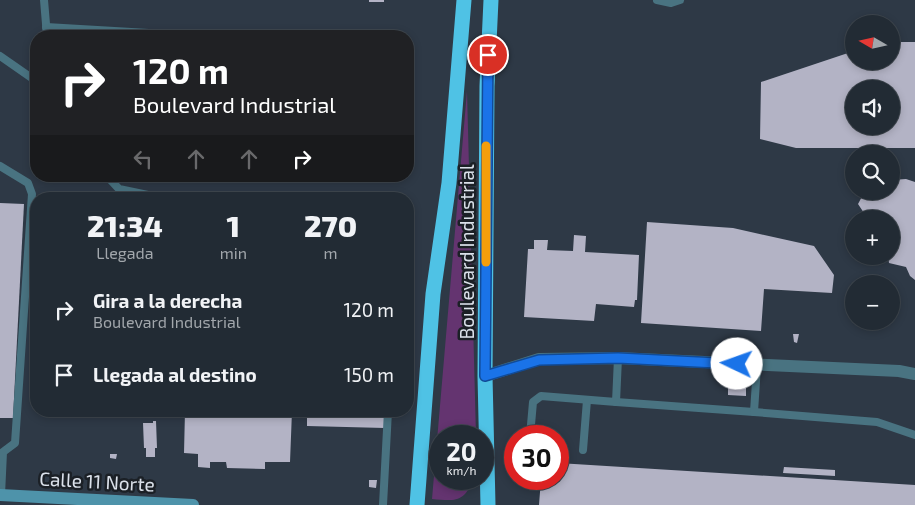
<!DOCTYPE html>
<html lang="es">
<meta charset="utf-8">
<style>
:root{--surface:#222b34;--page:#2a333c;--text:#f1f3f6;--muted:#a2a7ac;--line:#3f474f}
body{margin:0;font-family:"Exo 2",sans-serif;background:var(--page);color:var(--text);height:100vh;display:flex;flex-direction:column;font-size:19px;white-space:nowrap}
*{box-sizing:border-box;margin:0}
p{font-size:16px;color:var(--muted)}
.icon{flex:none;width:28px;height:28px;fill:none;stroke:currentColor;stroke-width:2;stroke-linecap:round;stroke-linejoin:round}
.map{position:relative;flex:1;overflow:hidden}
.side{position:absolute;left:30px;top:192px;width:384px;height:225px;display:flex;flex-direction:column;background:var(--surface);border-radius:20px;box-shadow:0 2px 8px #0003,0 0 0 1px var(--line)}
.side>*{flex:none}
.top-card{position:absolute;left:30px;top:30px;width:384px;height:152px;border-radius:20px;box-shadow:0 2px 8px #0003,0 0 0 1px var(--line);background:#202124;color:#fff;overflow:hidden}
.needle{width:32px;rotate:279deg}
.buttons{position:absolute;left:845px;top:15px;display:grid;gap:10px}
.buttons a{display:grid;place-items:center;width:55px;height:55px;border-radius:50%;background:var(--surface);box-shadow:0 2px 8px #0003,0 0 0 1px var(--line);font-size:25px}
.speed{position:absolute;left:429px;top:425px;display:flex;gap:10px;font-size:25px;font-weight:700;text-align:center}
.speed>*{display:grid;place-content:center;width:65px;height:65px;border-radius:50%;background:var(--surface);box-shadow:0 2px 8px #0003,0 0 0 1px var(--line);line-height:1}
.speed small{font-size:12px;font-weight:400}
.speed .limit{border:8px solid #d22;background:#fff;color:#111}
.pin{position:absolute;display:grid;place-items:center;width:42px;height:42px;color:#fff;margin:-21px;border:2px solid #fff;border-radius:50%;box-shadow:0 1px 5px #0007}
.me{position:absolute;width:55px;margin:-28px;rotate:273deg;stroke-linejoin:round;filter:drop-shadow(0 0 4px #0008)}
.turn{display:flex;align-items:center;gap:18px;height:105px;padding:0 20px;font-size:22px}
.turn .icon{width:65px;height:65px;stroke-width:2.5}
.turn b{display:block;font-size:35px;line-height:42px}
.lanes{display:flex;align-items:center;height:48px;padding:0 20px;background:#0003;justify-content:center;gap:25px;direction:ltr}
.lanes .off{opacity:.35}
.eta{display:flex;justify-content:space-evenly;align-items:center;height:85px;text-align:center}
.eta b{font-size:30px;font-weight:800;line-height:35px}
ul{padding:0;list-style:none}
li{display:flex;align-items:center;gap:15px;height:65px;padding:0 20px}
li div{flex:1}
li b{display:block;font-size:19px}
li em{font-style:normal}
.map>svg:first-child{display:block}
</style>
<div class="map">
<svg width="915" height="505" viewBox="0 0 915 505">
<rect width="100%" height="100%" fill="#2e3946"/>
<path fill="#643470" d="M467 91 476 436H440V479H473C465 503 454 501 432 499Z"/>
<g fill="#b3b3c5" fill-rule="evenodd">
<rect x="369" y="0" width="15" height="2"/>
<path d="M891 42H915V148H796L760 139 761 82 854 51V61H891ZM854 89H891V126H854Z"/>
<path d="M906 179 915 182V280L910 276 906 267 889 263 888 256H891V219H868L858 204 865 191H891V180Z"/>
<path d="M0 203 24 204 13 418H0Z"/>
<path d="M647 222 733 228 814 246 834 275 832 293 764 289 761 331 641 323Z"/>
<path d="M574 235 586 236 585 252 639 255 637 300H635L634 307 596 304 594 321 524 317 528 249H534V240H548L547 250 573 251Z"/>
<path d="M793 334H799L797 343 794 342Z"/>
<path d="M728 386 746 388V396L728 395Z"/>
<path d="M185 411H292L290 462H265V469L227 468 226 462H210V468L198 467V454L184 453Z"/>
<path d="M307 411H385V428L307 426Z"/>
<path d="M153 421H156L157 448H155V457H146V448H144L143 423H153Z"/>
<path d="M110 454H117L116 459 110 458Z"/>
<path d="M558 463 915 485V505H539L541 479H558Z"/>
<path d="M784 467 835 470V476L783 473Z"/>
<path d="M369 480H377L376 488 369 487Z"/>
</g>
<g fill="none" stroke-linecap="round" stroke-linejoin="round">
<g stroke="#497381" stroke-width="8">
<path d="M44 0 47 36"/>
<path d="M657 0 671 3 680 0"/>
<path d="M46 27 200 36"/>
<path d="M0 56 36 81"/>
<path d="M0 166 28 183 32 194 15 443 3 452 1 495"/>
<path d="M107 176 119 189 167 199"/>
<path d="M616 402 754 412 757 366"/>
<path d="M754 412 877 422 915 435"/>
<path d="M530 436 533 402 541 396 616 402 618 358"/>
<path d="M583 450 587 400"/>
<path d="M383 505 388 411"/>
</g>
<path stroke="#497381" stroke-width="12" d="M485 376 539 359 618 358 899 371 915 374"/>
<path stroke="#4e93aa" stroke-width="12" d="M0 495 193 505"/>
<g stroke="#4fc2e5" stroke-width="15">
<path d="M417 505 433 294 449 183 464 0"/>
<path d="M488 505 485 376 487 86 491 0"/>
</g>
</g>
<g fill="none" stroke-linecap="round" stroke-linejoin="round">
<g stroke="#114b97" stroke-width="12">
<path id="route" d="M488 55 485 376 539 360 618 358 737 364"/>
</g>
<use href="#route" stroke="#1a73e8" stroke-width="9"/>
<path stroke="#f59e0b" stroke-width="9" d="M486 262V146"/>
</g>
<g text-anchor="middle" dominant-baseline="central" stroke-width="5" stroke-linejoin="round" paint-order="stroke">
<g font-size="19" fill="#dbe1ea" stroke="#1b2026">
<text transform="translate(466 252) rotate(-90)">Boulevard Industrial</text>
<text transform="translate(97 481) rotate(3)">Calle 11 Norte</text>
</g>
</g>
</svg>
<div class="buttons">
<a><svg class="needle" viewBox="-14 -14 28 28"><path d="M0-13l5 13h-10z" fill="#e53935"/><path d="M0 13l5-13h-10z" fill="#a2a7ac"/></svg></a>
<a><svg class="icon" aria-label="sound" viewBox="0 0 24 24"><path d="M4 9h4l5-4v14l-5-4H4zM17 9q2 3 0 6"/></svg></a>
<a><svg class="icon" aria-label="search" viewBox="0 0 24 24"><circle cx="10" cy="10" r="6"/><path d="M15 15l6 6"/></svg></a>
<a>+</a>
<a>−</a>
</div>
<div class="speed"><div>20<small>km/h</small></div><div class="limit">30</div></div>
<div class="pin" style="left:488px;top:55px;background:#d93025"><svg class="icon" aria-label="arrive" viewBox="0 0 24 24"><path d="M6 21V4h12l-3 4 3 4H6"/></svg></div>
<svg class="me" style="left:737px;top:364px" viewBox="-20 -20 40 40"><circle r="19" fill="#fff"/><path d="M0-13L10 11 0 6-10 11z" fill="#1a73e8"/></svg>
<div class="top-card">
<div class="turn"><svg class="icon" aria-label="right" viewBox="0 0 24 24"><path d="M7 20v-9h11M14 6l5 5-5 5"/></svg><div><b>120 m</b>Boulevard Industrial</div></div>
<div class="lanes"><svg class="icon off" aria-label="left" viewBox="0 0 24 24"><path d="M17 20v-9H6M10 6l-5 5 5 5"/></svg><svg class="icon off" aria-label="ahead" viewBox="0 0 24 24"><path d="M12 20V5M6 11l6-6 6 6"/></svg><svg class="icon off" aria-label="ahead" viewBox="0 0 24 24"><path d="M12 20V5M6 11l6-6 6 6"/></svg><svg class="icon" aria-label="right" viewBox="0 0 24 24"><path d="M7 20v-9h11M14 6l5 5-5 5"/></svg></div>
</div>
<section class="side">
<div class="eta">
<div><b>21:34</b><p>Llegada</p></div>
<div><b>1</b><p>min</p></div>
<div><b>270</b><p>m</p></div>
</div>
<ul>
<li><svg class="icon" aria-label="right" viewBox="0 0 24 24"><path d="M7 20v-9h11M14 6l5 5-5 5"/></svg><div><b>Gira a la derecha</b><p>Boulevard Industrial</p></div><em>120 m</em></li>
<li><svg class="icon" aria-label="arrive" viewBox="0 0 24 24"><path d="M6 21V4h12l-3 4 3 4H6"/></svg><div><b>Llegada al destino</b></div><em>150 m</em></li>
</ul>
</section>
</div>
